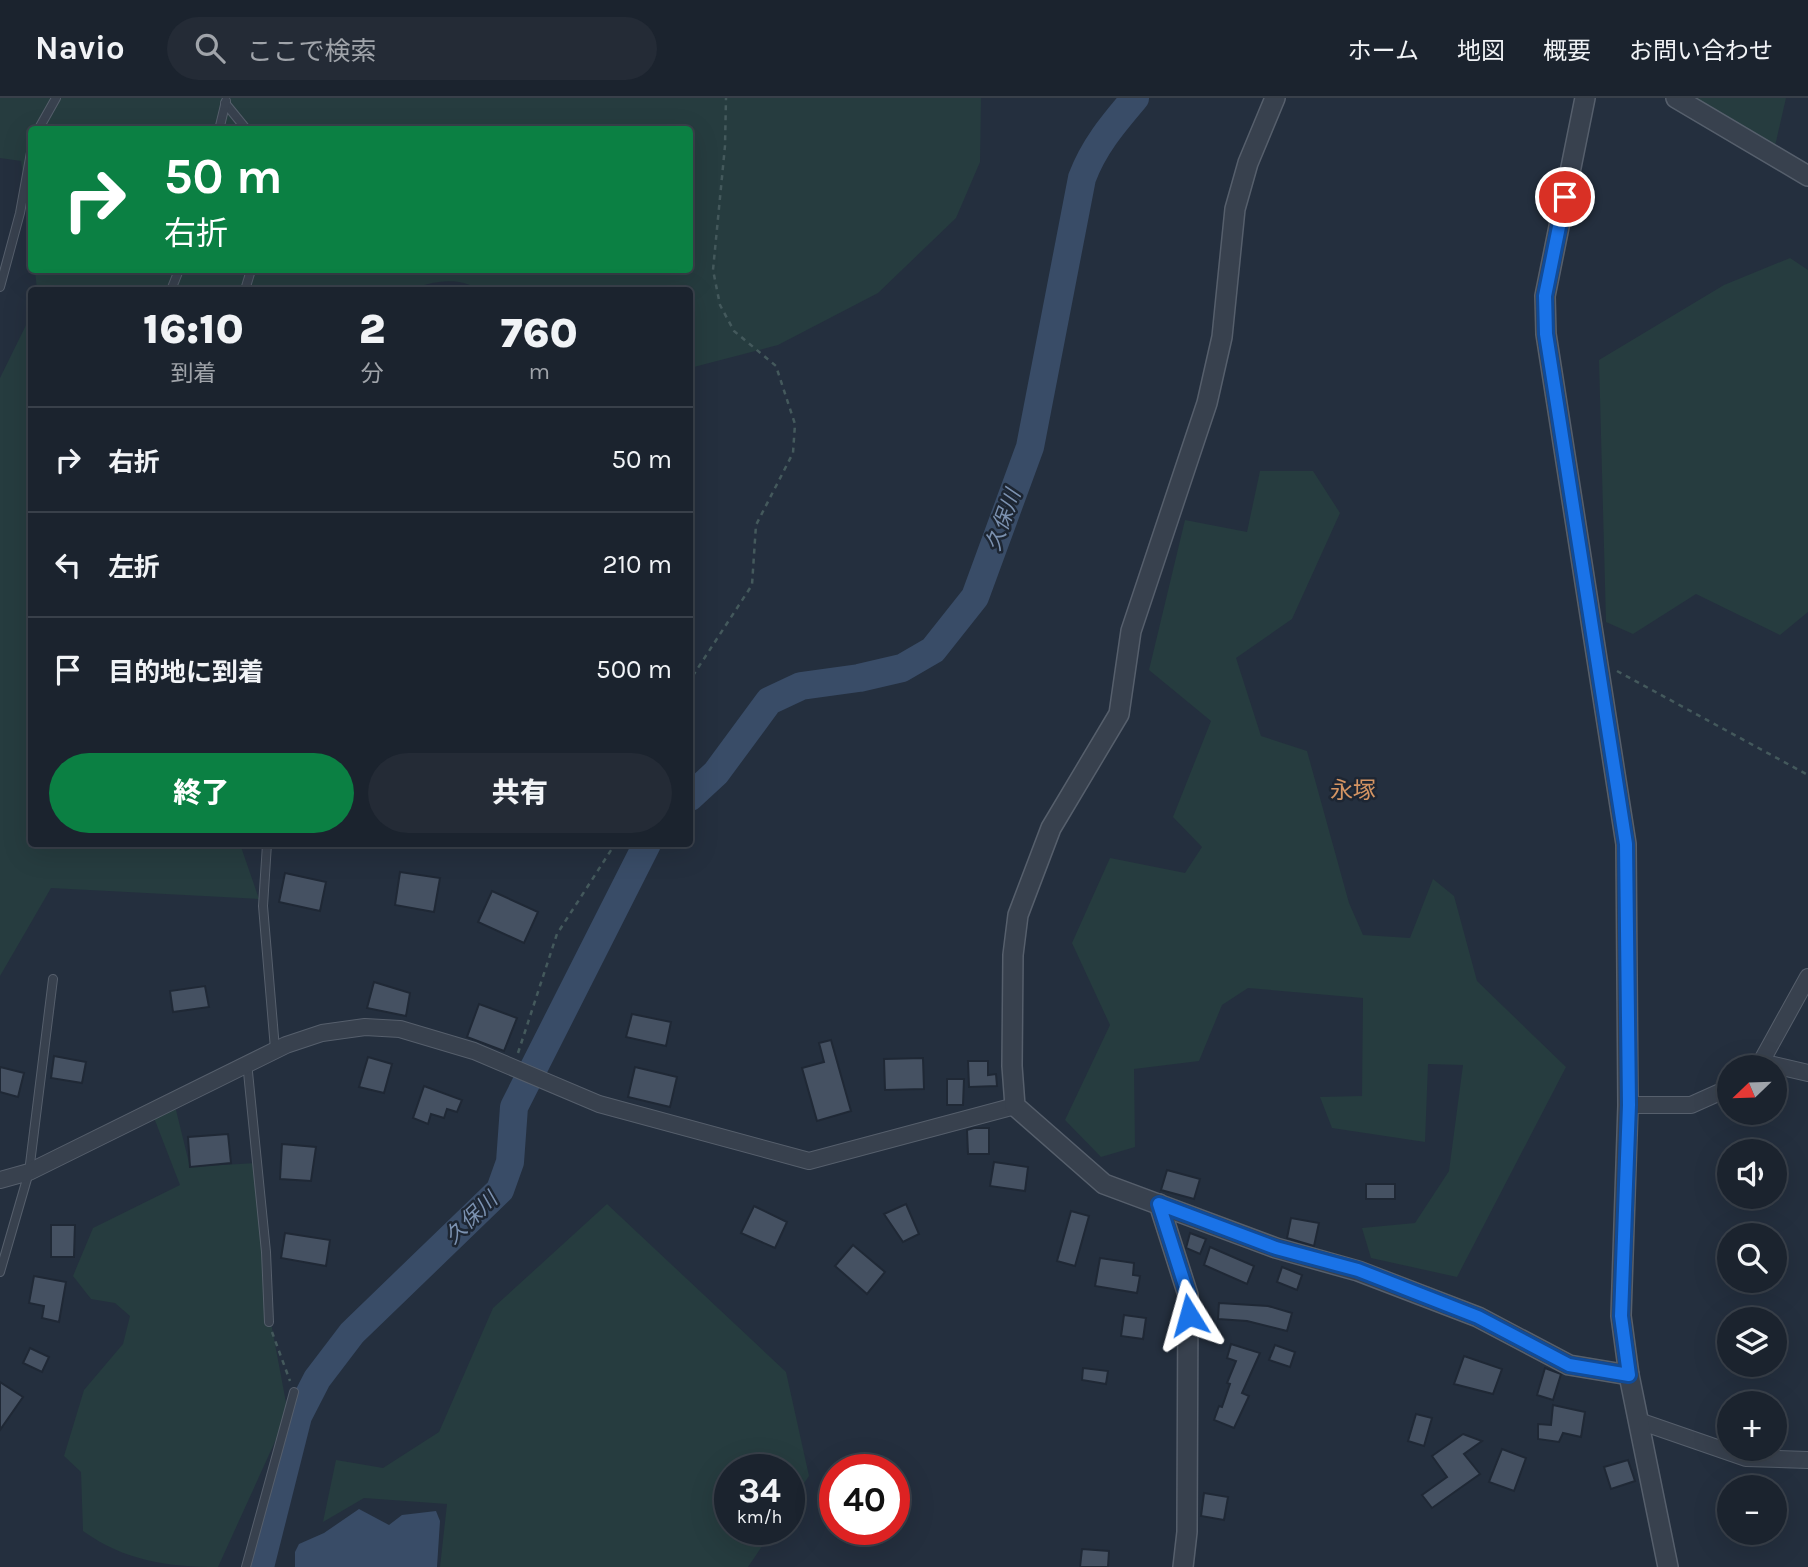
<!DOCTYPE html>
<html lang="ja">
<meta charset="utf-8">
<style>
:root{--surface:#1b232e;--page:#242b36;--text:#f1f3f6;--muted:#a0a4aa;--line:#39404a;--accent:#0b8043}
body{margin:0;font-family:Karla,"Noto Sans JP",sans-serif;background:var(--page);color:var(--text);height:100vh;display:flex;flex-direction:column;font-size:26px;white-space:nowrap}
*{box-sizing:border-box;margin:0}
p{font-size:23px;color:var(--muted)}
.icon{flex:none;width:38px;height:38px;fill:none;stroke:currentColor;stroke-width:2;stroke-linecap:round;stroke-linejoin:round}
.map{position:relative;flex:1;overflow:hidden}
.panel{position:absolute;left:28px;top:189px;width:665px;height:560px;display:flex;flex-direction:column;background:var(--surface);border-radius:7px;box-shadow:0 7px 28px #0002,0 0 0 2px var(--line)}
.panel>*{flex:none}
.banner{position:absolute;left:28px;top:28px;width:665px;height:147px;border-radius:7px;box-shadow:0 7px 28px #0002,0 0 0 2px var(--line);background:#0b8043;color:#fff;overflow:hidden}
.needle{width:46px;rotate:247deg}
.fabs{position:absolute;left:1717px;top:957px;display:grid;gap:14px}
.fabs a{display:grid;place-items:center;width:70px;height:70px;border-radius:50%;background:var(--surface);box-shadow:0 7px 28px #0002,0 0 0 2px var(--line);font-size:35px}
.speed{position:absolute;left:714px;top:1356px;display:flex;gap:14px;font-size:35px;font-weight:700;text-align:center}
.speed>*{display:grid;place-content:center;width:91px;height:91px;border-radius:50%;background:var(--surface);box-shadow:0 7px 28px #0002,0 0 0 2px var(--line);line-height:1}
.speed small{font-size:18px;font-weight:400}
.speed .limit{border:10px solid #d22;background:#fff;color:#111}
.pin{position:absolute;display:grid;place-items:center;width:60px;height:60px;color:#fff;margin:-30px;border:4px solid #fff;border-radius:50%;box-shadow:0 2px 7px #0007}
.me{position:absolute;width:77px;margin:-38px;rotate:352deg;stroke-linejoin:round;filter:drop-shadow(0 0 5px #0008)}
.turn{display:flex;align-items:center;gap:24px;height:147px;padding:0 21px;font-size:32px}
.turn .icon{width:91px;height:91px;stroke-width:2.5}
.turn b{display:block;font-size:49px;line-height:60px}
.eta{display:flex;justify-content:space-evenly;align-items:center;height:119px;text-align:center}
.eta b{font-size:42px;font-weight:800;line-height:49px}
.cta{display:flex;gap:14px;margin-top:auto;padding:14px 21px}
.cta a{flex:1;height:80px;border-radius:42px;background:var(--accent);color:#fff;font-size:28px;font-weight:800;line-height:80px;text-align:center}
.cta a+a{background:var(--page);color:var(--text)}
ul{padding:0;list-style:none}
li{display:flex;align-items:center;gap:21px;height:105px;padding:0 21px;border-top:2px solid var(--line)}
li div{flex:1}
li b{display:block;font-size:26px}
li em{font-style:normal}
header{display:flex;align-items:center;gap:42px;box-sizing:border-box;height:98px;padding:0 35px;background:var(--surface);border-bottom:2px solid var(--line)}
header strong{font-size:33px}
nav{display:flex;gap:38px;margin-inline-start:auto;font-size:24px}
.search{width:490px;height:63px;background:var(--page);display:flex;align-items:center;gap:18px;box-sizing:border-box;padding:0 24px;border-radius:38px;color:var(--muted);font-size:26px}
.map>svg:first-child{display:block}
</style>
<header>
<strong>Navio</strong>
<div class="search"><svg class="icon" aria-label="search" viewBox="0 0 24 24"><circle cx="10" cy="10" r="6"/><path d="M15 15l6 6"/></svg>ここで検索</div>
<nav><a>ホーム</a><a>地図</a><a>概要</a><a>お問い合わせ</a></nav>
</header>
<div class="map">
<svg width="1808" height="1469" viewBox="0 0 1808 1469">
<rect width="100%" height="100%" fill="#242f3e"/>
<g fill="#263c3f">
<path d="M0 0H981L980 64 956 120 878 195 778 247 690 270V192H480C456 177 432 184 407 192H37L35 172H690V32H32L31 147 21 63 0 60Z"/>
<path d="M1694 0H1786L1775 48Z"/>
<path d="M1790 160 1808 172V514L1780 537 1696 496 1633 536 1606 524 1599 262 1724 187Z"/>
<path d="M31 217 32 746H240L259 801 51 790 0 878V280Z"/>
<path d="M1260 373H1313L1340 415 1292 521 1236 560 1261 638 1307 653 1349 805 1363 837 1410 840 1433 781 1454 798 1477 883 1566 969 1457 1179 1371 1160 1362 1130 1415 1125 1449 1073 1463 967 1428 966 1425 1044 1332 1030 1320 999 1362 998 1363 900 1248 890 1222 907 1199 963 1134 971 1135 1049 1101 1059 1065 1022 1110 927 1072 845 1110 760 1185 775 1202 749 1173 719 1211 623 1149 572 1185 422 1247 434Z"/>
<path d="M151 1012H176L190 1069 258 1065 268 1209 288 1315 218 1469C168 1469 125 1463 83 1433L81 1374 64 1358 84 1292 123 1246 130 1218 115 1205 91 1201 73 1178 93 1130 180 1087Z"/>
<path d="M607 1106 786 1274 809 1378 789 1407V1372H730V1432H773L748 1469H440L447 1406 364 1400 323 1424 336 1362 383 1370 439 1334 493 1210Z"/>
</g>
<path fill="#394c67" d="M359 1411 389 1427 402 1417 436 1413 440 1423 437 1469H295V1454L299 1446 324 1435Z"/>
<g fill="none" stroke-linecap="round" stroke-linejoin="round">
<g stroke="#394c67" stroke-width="28">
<path d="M690 699 716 675 769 603 801 588 859 580 902 570 933 552 975 499 1030 349 1082 80C1094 48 1113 26 1135 0"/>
<path d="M260 1469 298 1318 317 1281 352 1235 500 1092 510 1064 514 1009 647 746"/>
</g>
</g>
<g fill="#455162" stroke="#1f2835" stroke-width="2">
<path d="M400 774 440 780 434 814 395 807Z"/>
<path d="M285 775 326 784 320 813 279 804Z"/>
<path d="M492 793 538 814 524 845 478 824Z"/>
<path d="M374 884 410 895 406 918 367 910Z"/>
<path d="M205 888 209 909 173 914 170 893Z"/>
<path d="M479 906 517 920 504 953 467 939Z"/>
<path d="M632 916 671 924 666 948 626 939Z"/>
<path d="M831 942 851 1013 817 1023 802 970 824 964 819 945Z"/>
<path d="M54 958 86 964 82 985 51 980Z"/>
<path d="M368 959 392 966 384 995 359 989Z"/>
<path d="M923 960 924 991 885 992 884 961Z"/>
<path d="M968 963H988V977L996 976 997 988 969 989Z"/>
<path d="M0 969 24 975 18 999 0 994Z"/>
<path d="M635 969 677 979 670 1009 628 999Z"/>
<path d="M947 981H964L963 1007H947Z"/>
<path d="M424 988 462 1002 457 1014 447 1011 444 1020 431 1016 428 1026 413 1020Z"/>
<path d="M974 1030H989V1056H968L967 1032Z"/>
<path d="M228 1036 231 1065 190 1069 188 1039Z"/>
<path d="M282 1046 316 1049 311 1083 280 1081Z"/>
<path d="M994 1064 1028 1069 1025 1093 990 1088Z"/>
<path d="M1167 1072 1200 1081 1194 1101 1161 1092Z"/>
<rect x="1366" y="1086" width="29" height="15"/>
<path d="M906 1106 919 1136 903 1144 884 1116Z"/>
<path d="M754 1108 787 1124 775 1150 741 1135Z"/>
<path d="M1071 1113 1089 1118 1075 1168 1057 1163Z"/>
<path d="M1291 1120 1319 1125 1314 1148 1287 1140Z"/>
<path d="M51 1127H75L74 1159H51Z"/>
<path d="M285 1135 330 1142 326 1168 281 1160Z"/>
<path d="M1190 1135 1206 1141 1200 1156 1186 1150Z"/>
<path d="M853 1147 885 1174 867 1196 835 1168Z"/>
<path d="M1210 1149 1254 1168 1247 1186 1204 1167Z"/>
<path d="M1100 1160 1134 1165 1133 1177 1140 1178 1137 1195 1095 1188Z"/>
<path d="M1282 1169 1302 1177 1297 1192 1277 1184Z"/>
<path d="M34 1178 66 1184 59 1224 42 1220 44 1208 29 1205Z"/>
<path d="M1219 1205 1268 1208 1292 1215 1287 1233 1247 1223 1218 1221Z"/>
<path d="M1124 1217 1146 1220 1143 1241 1121 1238Z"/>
<path d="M1231 1246 1260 1255 1242 1295 1249 1298 1234 1330 1214 1322 1219 1308 1222 1309 1230 1286 1227 1285 1236 1263 1227 1260Z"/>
<path d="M1275 1247 1295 1254 1290 1269 1269 1262Z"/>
<path d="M30 1250 49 1259 42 1274 23 1265Z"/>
<path d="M1464 1258 1502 1271 1493 1296 1454 1286Z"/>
<path d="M1083 1270 1108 1273 1106 1286 1082 1282Z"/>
<path d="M1545 1270 1561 1276 1553 1302 1537 1297Z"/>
<path d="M0 1284 23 1299 0 1332Z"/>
<path d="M1553 1307 1585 1314 1581 1339 1563 1335 1559 1344 1538 1341V1326L1551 1327Z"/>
<path d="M1416 1316 1432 1320 1424 1348 1408 1343Z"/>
<path d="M1463 1336 1482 1343 1464 1356 1480 1376 1432 1410 1422 1397 1447 1379 1432 1358Z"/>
<path d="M1502 1351 1526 1360 1514 1393 1489 1384Z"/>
<path d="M1628 1362 1635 1383 1611 1391 1604 1369Z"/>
<path d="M1204 1395 1228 1399 1224 1422 1201 1418Z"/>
<path d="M1082 1451 1109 1453 1108 1469H1080Z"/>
</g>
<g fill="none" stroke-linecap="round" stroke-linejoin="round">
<g stroke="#565f6c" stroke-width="10">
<g id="service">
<path d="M225 5 247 32"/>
<path d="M38 32 56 0"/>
<path d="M219 32 226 3"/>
<path d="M0 189 20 115 32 49"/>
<path d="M171 192 179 172"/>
<path d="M245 192 251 172"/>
<path d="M267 746 263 808 275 951"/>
<path d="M247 964 266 1154 269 1224"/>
<path d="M0 1174 29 1074 53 881"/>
<path d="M246 1469 294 1294"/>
</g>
</g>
<g stroke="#565f6c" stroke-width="18">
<g id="minor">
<path d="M1761 964 1808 975"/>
<path d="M1755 970 1761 964 1808 879"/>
<path d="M1628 1007H1691L1729 990"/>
<path d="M0 1082 29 1074 286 947 322 935 365 929 400 931 474 953 599 1006 809 1063 1015 1008"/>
<path d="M1639 1323 1746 1360 1808 1362"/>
</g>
</g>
<g stroke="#565f6c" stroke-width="22">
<g id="tertiary">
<path d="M1275 0 1248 65 1235 111 1222 239 1207 305 1131 533 1119 616 1051 730 1018 817 1013 857 1012 968 1015 1008 1104 1086 1276 1150 1358 1173 1478 1219 1569 1267 1629 1277"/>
<path d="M1585 0 1545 198 1546 236 1626 746 1628 1007 1621 1218 1629 1277 1668 1469"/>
<path d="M1676 0 1808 78"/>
<path d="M1159 1106 1188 1197 1187 1434 1183 1469"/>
</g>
</g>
<g stroke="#44595c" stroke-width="2.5" stroke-dasharray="5 5" stroke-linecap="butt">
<path d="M1617 573 1808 677"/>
<path d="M690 598 694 576 752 487 756 427 793 355 795 326 776 268 734 233 720 207 713 172 725 48 726 0"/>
<path d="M518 955 557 836 615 746"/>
<path d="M272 1234 290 1283"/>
</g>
<use href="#service" stroke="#38414e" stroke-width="8"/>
<use href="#minor" stroke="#38414e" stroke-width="16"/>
<use href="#tertiary" stroke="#38414e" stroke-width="19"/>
</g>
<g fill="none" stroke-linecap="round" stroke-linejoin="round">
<g stroke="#114b97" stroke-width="18">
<path id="route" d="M1189 1217 1188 1197 1159 1106 1276 1150 1358 1172 1478 1219 1569 1267 1629 1277 1621 1218 1629 1007 1626 746 1546 236 1545 198 1565 99"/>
</g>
<use href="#route" stroke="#1a73e8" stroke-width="12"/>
</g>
<g text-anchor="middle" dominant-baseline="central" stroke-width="5" stroke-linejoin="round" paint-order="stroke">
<g font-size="21" font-style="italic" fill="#7c92b1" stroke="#1d2633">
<text transform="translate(1003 422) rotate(-70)">久保川</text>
<text transform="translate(471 1120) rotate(-44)">久保川</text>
</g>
<g font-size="23" fill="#d59563" stroke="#1d2633">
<text x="1353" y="692">永塚</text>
</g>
</g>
</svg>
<div class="fabs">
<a><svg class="needle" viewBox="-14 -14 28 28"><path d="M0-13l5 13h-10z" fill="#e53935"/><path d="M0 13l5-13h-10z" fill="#a0a4aa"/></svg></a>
<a><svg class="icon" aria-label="sound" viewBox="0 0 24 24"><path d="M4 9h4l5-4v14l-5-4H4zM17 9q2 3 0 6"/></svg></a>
<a><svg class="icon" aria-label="search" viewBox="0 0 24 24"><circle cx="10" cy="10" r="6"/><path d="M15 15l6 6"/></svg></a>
<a><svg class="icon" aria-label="layers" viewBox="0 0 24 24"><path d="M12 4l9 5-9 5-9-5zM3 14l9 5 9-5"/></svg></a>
<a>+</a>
<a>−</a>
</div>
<div class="speed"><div>34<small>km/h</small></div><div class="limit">40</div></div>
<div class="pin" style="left:1565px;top:99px;background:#d93025"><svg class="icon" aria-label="arrive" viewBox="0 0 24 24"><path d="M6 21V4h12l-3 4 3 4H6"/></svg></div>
<svg class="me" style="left:1189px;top:1217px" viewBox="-20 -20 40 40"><path d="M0-17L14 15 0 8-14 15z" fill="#1a73e8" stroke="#fff" stroke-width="4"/></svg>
<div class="banner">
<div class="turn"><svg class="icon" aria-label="right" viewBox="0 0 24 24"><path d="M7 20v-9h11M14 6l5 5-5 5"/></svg><div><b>50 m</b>右折</div></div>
</div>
<section class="panel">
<div class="eta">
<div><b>16:10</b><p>到着</p></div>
<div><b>2</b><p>分</p></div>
<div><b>760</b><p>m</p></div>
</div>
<ul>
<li><svg class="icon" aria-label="right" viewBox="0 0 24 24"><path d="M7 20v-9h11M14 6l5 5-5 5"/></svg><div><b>右折</b></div><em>50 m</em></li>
<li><svg class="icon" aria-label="left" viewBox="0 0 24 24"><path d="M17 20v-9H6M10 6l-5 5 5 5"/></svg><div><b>左折</b></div><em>210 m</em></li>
<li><svg class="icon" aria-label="arrive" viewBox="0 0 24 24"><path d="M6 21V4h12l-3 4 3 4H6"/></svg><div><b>目的地に到着</b></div><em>500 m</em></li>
</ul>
<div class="cta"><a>終了</a><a>共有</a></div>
</section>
</div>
